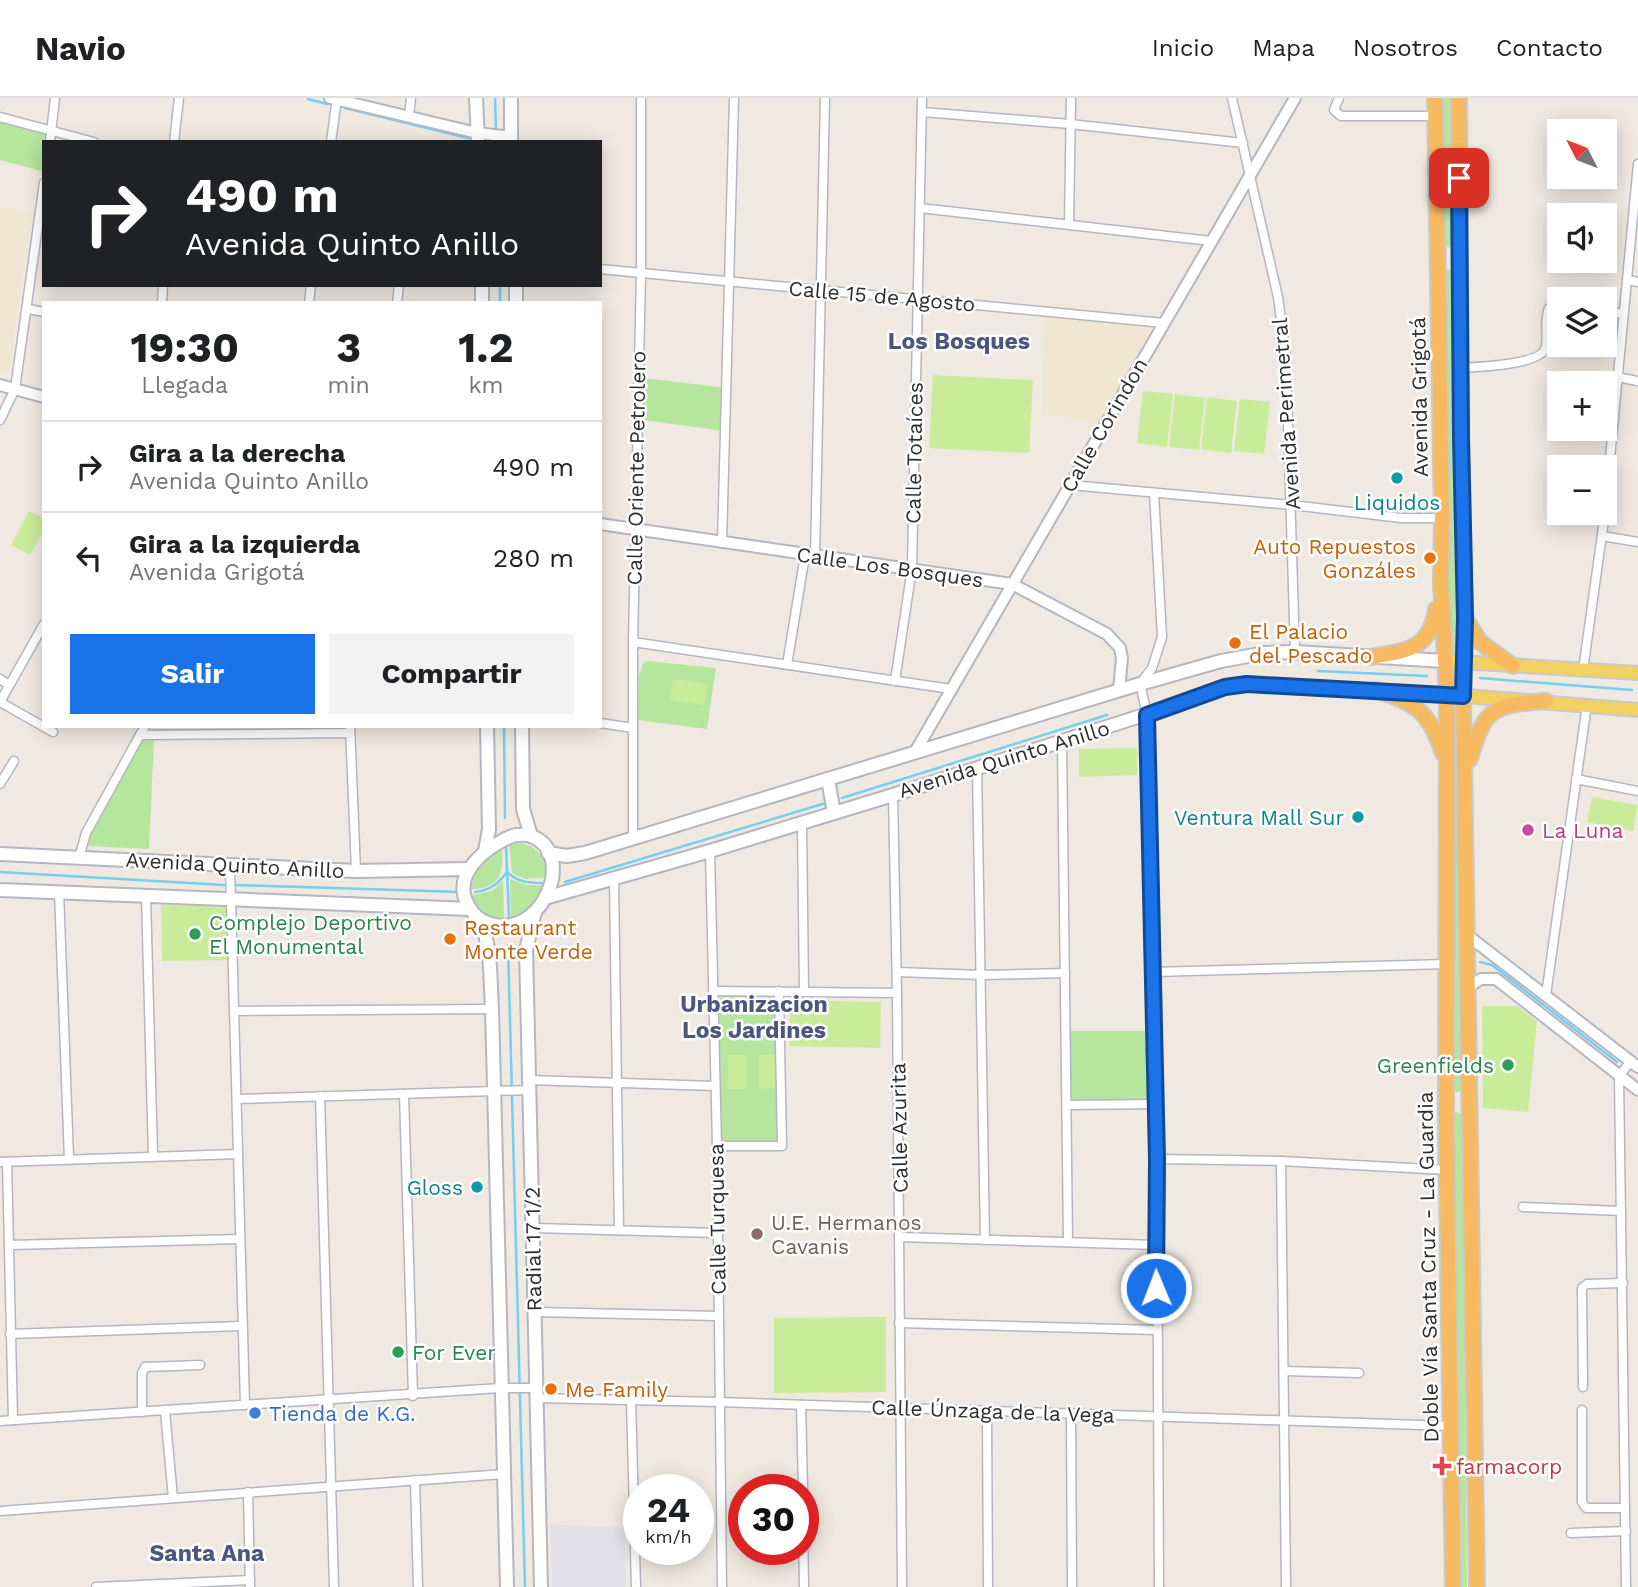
<!DOCTYPE html>
<html lang="es">
<meta charset="utf-8">
<style>
:root{--surface:#fff;--page:#f2f2f2;--text:#202124;--muted:#757577;--line:#e0e0e0;--accent:#1a73e8}
body{margin:0;font-family:"Work Sans",sans-serif;background:var(--page);color:var(--text);height:100vh;display:flex;flex-direction:column;font-size:26px;white-space:nowrap}
*{box-sizing:border-box;margin:0}
p{font-size:23px;color:var(--muted)}
.icon{flex:none;width:38px;height:38px;fill:none;stroke:currentColor;stroke-width:2;stroke-linecap:round;stroke-linejoin:round}
.map{position:relative;flex:1;overflow:hidden}
.panel{position:absolute;left:42px;top:203px;width:560px;height:427px;display:flex;flex-direction:column;background:var(--surface);border-radius:0px;box-shadow:0 4px 18px #0003}
.panel>*{flex:none}
.guide{position:absolute;left:42px;top:42px;width:560px;height:147px;border-radius:0px;box-shadow:0 4px 18px #0003;background:#202124;color:#fff;overflow:hidden}
.needle{width:46px;rotate:312deg}
.fabs{position:absolute;left:1547px;top:21px;display:grid;gap:14px}
.fabs a{display:grid;place-items:center;width:70px;height:70px;border-radius:0px;background:var(--surface);box-shadow:0 4px 18px #0003;font-size:35px}
.speed{position:absolute;left:623px;top:1376px;display:flex;gap:14px;font-size:35px;font-weight:700;text-align:center}
.speed>*{display:grid;place-content:center;width:91px;height:91px;border-radius:50%;background:var(--surface);box-shadow:0 4px 18px #0003;line-height:1}
.speed small{font-size:18px;font-weight:400}
.speed .limit{border:10px solid #d22;background:#fff;color:#111}
.pin{position:absolute;display:grid;place-items:center;width:60px;height:60px;color:#fff;margin:-30px;border-radius:14px;box-shadow:0 4px 10px #0006}
.me{position:absolute;width:77px;margin:-38px;rotate:359deg;stroke-linejoin:round;filter:drop-shadow(0 0 5px #0008)}
.turn{display:flex;align-items:center;gap:24px;height:147px;padding:0 28px;font-size:32px}
.turn .icon{width:91px;height:91px;stroke-width:2.5}
.turn b{display:block;font-size:49px;line-height:60px}
.eta{display:flex;justify-content:space-evenly;align-items:center;height:119px;text-align:center}
.eta b{font-size:42px;font-weight:700;line-height:49px}
.cta{display:flex;gap:14px;margin-top:auto;padding:14px 28px}
.cta a{flex:1;height:80px;border-radius:0px;background:var(--accent);color:#fff;font-size:28px;font-weight:700;line-height:80px;text-align:center}
.cta a+a{background:var(--page);color:var(--text)}
ul{padding:0;list-style:none}
li{display:flex;align-items:center;gap:21px;height:91px;padding:0 28px;border-top:2px solid var(--line)}
li div{flex:1}
li b{display:block;font-size:26px}
li em{font-style:normal}
header{display:flex;align-items:center;gap:42px;box-sizing:border-box;height:98px;padding:0 35px;background:var(--surface);border-bottom:2px solid var(--line)}
header strong{font-size:33px}
nav{display:flex;gap:38px;margin-inline-start:auto;font-size:24px}
.map>svg:first-child{display:block}
</style>
<header>
<strong>Navio</strong>
<nav><a>Inicio</a><a>Mapa</a><a>Nosotros</a><a>Contacto</a></nav>
</header>
<div class="map">
<svg width="1638" height="1489" viewBox="0 0 1638 1489">
<rect width="100%" height="100%" fill="#efe9e1"/>
<path fill="#e3e1e8" d="M550 1426 625 1430 626 1489H552Z"/>
<g fill="#f0e6d1">
<path d="M0 108 31 116 9 273 5 276 0 274Z"/>
<path d="M1045 217 1149 229 1153 234 1097 325 1042 315Z"/>
</g>
<g fill="#b6e59e">
<path d="M1440 0H1452L1454 145 1450 150 1444 147Z"/>
<path d="M0 23 47 36V44H44L42 73 0 62Z"/>
<path d="M1451 171 1453 175 1459 552 1456 556H1453L1449 552 1443 264 1444 172Z"/>
<path d="M644 280 726 290 725 333 643 322Z"/>
<path d="M647 563 716 570 707 631 637 622 639 578 643 565Z"/>
<path d="M1451 599 1458 600 1463 990 1457 995 1452 987Z"/>
<path d="M154 641 149 751 88 748 92 727 140 644Z"/>
<path d="M509 745C533 743 546 756 548 779L525 781 512 775Z"/>
<path d="M502 747C503 773 503 790 471 791 473 774 488 757 502 747Z"/>
<path d="M510 781 527 787H546L529 813 511 823Z"/>
<path d="M503 783 504 819 507 824 480 816 471 801 472 797 492 793Z"/>
<path d="M774 896 776 898 780 1043 778 1046 721 1044 719 901 724 897Z"/>
<path d="M1069 933H1149L1151 999 1147 1003H1073L1070 999Z"/>
<path d="M1456 1014 1462 1016 1467 1489H1457L1454 1017Z"/>
</g>
<g fill="#c9ec9a">
<path d="M933 277 1033 282 1029 355 929 350Z"/>
<path d="M1143 293 1173 296 1167 349 1137 345Z"/>
<path d="M1175 296 1205 300 1199 352 1169 349Z"/>
<path d="M1207 299 1237 303 1231 355 1201 351Z"/>
<path d="M1240 301 1270 304 1264 356 1234 353Z"/>
<path d="M29 413 44 420V432L30 457 11 447Z"/>
<path d="M673 581 708 586 704 607 670 602Z"/>
<path d="M1137 650V677L1079 679V651Z"/>
<path d="M1592 699 1638 707 1633 733 1587 724Z"/>
<path d="M161 807 229 809 228 862 162 863Z"/>
<path d="M790 902 881 904 880 950 789 948Z"/>
<path d="M1482 908H1517L1537 923 1528 1014 1483 1010Z"/>
<rect x="728" y="957" width="19" height="34"/>
<path d="M759 957H778V990L759 991Z"/>
<path d="M886 1219V1294L774 1295V1220Z"/>
</g>
<g fill="none" stroke-linecap="round" stroke-linejoin="round">
<g stroke="#75cff0" stroke-width="2.5">
<path d="M495 0 496 32"/>
<path d="M308 1 327 6"/>
<path d="M345 10 468 40"/>
<path d="M496 43V44"/>
<path d="M500 187V205"/>
<path d="M1318 573 1427 578"/>
<path d="M1480 580 1632 592"/>
<path d="M504 628 505 720"/>
<path d="M842 700 1107 617"/>
<path d="M506 747 509 820"/>
<path d="M0 774 224 787"/>
<path d="M565 784 829 704"/>
<path d="M235 787 460 794"/>
<path d="M475 794C491 792 498 786 507 774 519 785 529 785 545 785"/>
<path d="M508 847 525 1489"/>
<path d="M1480 864 1492 867 1617 964"/>
</g>
<g stroke="#b4b7c1" stroke-width="11">
<g id="minor">
<path d="M1232 0 1278 199 1286 259 1295 554"/>
<path d="M1339 0 1334 12 1341 18H1435"/>
<path d="M922 14 1070 26 1243 45"/>
<path d="M409 17 411 0"/>
<path d="M0 19 94 44"/>
<path d="M50 44 55 0"/>
<path d="M174 44 179 0"/>
<path d="M331 44 337 0"/>
<path d="M920 110 1211 143"/>
<path d="M1069 126 1071 0"/>
<path d="M600 171 1164 225"/>
<path d="M1628 182 1638 184"/>
<path d="M162 205 163 187"/>
<path d="M309 205 311 187"/>
<path d="M397 205 399 187"/>
<path d="M28 211 44 214"/>
<path d="M1605 213 1623 216"/>
<path d="M1460 270C1477 269 1544 267 1546 248 1548 235 1544 222 1549 210L1559 207"/>
<path d="M1617 279 1638 283"/>
<path d="M0 322 15 291 44 85"/>
<path d="M1070 387 1292 407 1401 420H1442"/>
<path d="M1154 395 1162 539 1152 570 1140 586 1147 616 1157 1061 1159 1489"/>
<path d="M1605 413 1638 66"/>
<path d="M1602 438 1638 444"/>
<path d="M722 445 734 0"/>
<path d="M815 459 825 0"/>
<path d="M633 544 951 591"/>
<path d="M787 567 805 457"/>
<path d="M1583 572 1605 415"/>
<path d="M0 581 9 587"/>
<path d="M895 583 912 470 922 0"/>
<path d="M0 604 44 526"/>
<path d="M0 604 53 634"/>
<path d="M600 625 633 630"/>
<path d="M350 628 356 773"/>
<path d="M140 637 350 635"/>
<path d="M1062 643 1068 1143"/>
<path d="M977 670 985 1142"/>
<path d="M1576 681 1638 693"/>
<path d="M0 686 14 663"/>
<path d="M893 697 897 895 902 1489"/>
<path d="M802 725 804 894"/>
<path d="M633 740V544L641 175V0"/>
<path d="M710 753 717 1048 722 1489"/>
<path d="M79 760 86 735 145 628"/>
<path d="M230 767 245 1307"/>
<path d="M614 782 619 1132"/>
<path d="M59 793 69 1061"/>
<path d="M146 798 153 1058"/>
<path d="M897 874 982 877 1065 875"/>
<path d="M1153 874 1447 866"/>
<path d="M713 893 897 895"/>
<path d="M1546 897 1587 606"/>
<path d="M234 913 492 911"/>
<path d="M529 982 715 988"/>
<path d="M404 996 413 1298"/>
<path d="M320 998 334 1489"/>
<path d="M237 1001 529 992"/>
<path d="M1067 1007 1156 1006"/>
<path d="M717 1048H782L779 893"/>
<path d="M1157 1061 1281 1063 1447 1072"/>
<path d="M1281 1063 1286 1489"/>
<path d="M0 1064 238 1056"/>
<path d="M7 1064 13 1322"/>
<path d="M1523 1109 1621 1113"/>
<path d="M534 1130 716 1135"/>
<path d="M900 1139 1156 1147"/>
<path d="M10 1147 240 1141"/>
<path d="M535 1214 718 1218"/>
<path d="M899 1225 1157 1232"/>
<path d="M10 1236 241 1228"/>
<path d="M1284 1273 1359 1275"/>
<path d="M1583 1289 1582 1190 1587 1186 1623 1185"/>
<path d="M536 1300 719 1304 1451 1328"/>
<path d="M631 1302 636 1489"/>
<path d="M801 1307 803 1391"/>
<path d="M1582 1312V1404L1586 1410H1625"/>
<path d="M165 1313 173 1400"/>
<path d="M142 1314V1275L145 1269 200 1267"/>
<path d="M987 1314 988 1489"/>
<path d="M1071 1315 1072 1489"/>
<path d="M0 1323 500 1290H535"/>
<path d="M415 1382 418 1489"/>
<path d="M248 1394 250 1489"/>
<path d="M0 1413 504 1376"/>
<path d="M803 1432 804 1489"/>
<path d="M1571 1435 1626 1433"/>
<path d="M96 1489 250 1482"/>
<path d="M1626 1489 1619 978 1631 963"/>
</g>
</g>
<g stroke="#b4b7c1" stroke-width="14">
<g id="tertiary">
<path d="M330 0 477 35 511 39"/>
<path d="M0 287 44 299"/>
<path d="M600 426 1012 486 1107 536 1120 550 1122 560 1119 592"/>
<path d="M915 654 1295 0"/>
<path d="M1467 837 1638 969"/>
<path d="M1468 889 1481 881H1496L1638 992"/>
</g>
</g>
<g stroke="#b4b7c1" stroke-width="16">
<g id="secondary">
<path d="M476 0 478 44"/>
<path d="M511 0V44"/>
<path d="M482 187V205"/>
<path d="M516 187V205"/>
<path d="M522 628 523 711 531 738"/>
<path d="M828 681 834 715"/>
<path d="M515 737C520 737 527 736 531 738 580 756 539 850 483 823 475 819 470 812 466 803 453 773 491 745 515 737Z"/>
<path d="M485 753 489 731 487 628"/>
<path d="M548 755 567 758 585 755 1140 586 1221 563 1265 555 1295 554 1445 563"/>
<path d="M0 756 356 773 469 771"/>
<path d="M0 792 470 811"/>
<path d="M545 800 710 753 893 697 1147 616 1225 589 1247 586 1314 589 1447 597"/>
<path d="M535 814 526 852 541 1489"/>
<path d="M480 822C492 850 490 881 492 911L507 1489"/>
</g>
</g>
<g stroke="#c9c9c9" stroke-width="16">
<g id="primary">
<path d="M1445 563 1638 575"/>
<path d="M1454 597 1638 612"/>
</g>
</g>
<g stroke="#c9c9c9" stroke-width="18">
<g id="trunk">
<path d="M1435 0 1442 420 1441 486 1447 597 1446 1018 1453 1489"/>
<path d="M1459 0 1461 340 1465 520 1463 598 1477 1489"/>
<path d="M1465 520 1480 544 1513 568"/>
<path d="M1370 559C1406 553 1430 552 1436 511"/>
<path d="M1375 592C1416 604 1429 614 1443 655"/>
<path d="M1470 661C1485 609 1493 607 1546 603"/>
</g>
</g>
<use href="#minor" stroke="#fff" stroke-width="8"/>
<use href="#tertiary" stroke="#fff" stroke-width="10"/>
<use href="#secondary" stroke="#fff" stroke-width="12"/>
<use href="#primary" stroke="#f2d163" stroke-width="12"/>
<use href="#trunk" stroke="#f8ba60" stroke-width="14"/>
</g>
<g fill="none" stroke-linecap="round" stroke-linejoin="round">
<g stroke="#114b97" stroke-width="18">
<path id="route" d="M1156 1190 1157 1061 1147 617 1225 589 1247 586 1463 598 1465 520 1461 340 1459 80"/>
</g>
<use href="#route" stroke="#1a73e8" stroke-width="12"/>
</g>
<g fill="#0f9aa8" stroke="#fff" stroke-width="2.5">
<circle cx="1397" cy="380" r="7"/>
<circle cx="1358" cy="719" r="7"/>
<circle cx="477" cy="1089" r="7"/>
</g>
<g fill="#e8710a" stroke="#fff" stroke-width="2.5">
<circle cx="1430" cy="460" r="7"/>
<circle cx="1235" cy="545" r="7"/>
<circle cx="450" cy="841" r="7"/>
<circle cx="551" cy="1291" r="7"/>
</g>
<circle fill="#d1479c" stroke="#fff" stroke-width="2.5" cx="1528" cy="732" r="7"/>
<g fill="#2e9e5b" stroke="#fff" stroke-width="2.5">
<circle cx="195" cy="836" r="7"/>
<circle cx="1508" cy="967" r="7"/>
<circle cx="398" cy="1254" r="7"/>
</g>
<circle fill="#8d6e63" stroke="#fff" stroke-width="2.5" cx="757" cy="1136" r="7"/>
<circle fill="#3f7fe0" stroke="#fff" stroke-width="2.5" cx="255" cy="1315" r="7"/>
<path fill="#e0444e" stroke="#fff" stroke-width="2.5" d="M1438.5 1357.5h7v7h7v7h-7v7h-7v-7h-7v-7h7z"/>
<g text-anchor="middle" dominant-baseline="central" stroke-width="5" stroke-linejoin="round" paint-order="stroke">
<g font-size="21" fill="#2e2e2e" stroke="#fff">
<text transform="translate(882 198) rotate(5)">Calle 15 de Agosto</text>
<text transform="translate(1419 299) rotate(-91)">Avenida Grigotá</text>
<text transform="translate(1286 316) rotate(-94)">Avenida Perimetral</text>
<text transform="translate(1104 327) rotate(-60)">Calle Corindon</text>
<text transform="translate(914 355) rotate(-89)">Calle Totaíces</text>
<text transform="translate(636 370) rotate(-89)">Calle Oriente Petrolero</text>
<text transform="translate(890 469) rotate(8)">Calle Los Bosques</text>
<text transform="translate(1004 661) rotate(-17)">Avenida Quinto Anillo</text>
<text transform="translate(235 767) rotate(3)">Avenida Quinto Anillo</text>
<text transform="translate(899 1030) rotate(-91)">Calle Azurita</text>
<text transform="translate(717 1121) rotate(-91)">Calle Turquesa</text>
<text transform="translate(533 1151) rotate(-91)">Radial 17 1/2</text>
<text transform="translate(1428 1169) rotate(-91)">Doble Vía Santa Cruz - La Guardia</text>
<text transform="translate(993 1313) rotate(2)">Calle Únzaga de la Vega</text>
</g>
<g font-size="21" fill="#0d838f" stroke="#fff" text-anchor="end">
<text x="1397" y="404" text-anchor="middle">Liquidos</text>
<text x="1344" y="719">Ventura Mall Sur</text>
<text x="463" y="1089">Gloss</text>
</g>
<g font-size="21" fill="#c56008" stroke="#fff" text-anchor="start">
<text x="1416" y="448" text-anchor="end">Auto Repuestos<tspan x="1416" dy="24">Gonzáles</tspan></text>
<text x="1249" y="533">El Palacio<tspan x="1249" dy="24">del Pescado</tspan></text>
<text x="464" y="829">Restaurant<tspan x="464" dy="24">Monte Verde</tspan></text>
<text x="565" y="1291">Me Family</text>
</g>
<g font-size="21" fill="#b23c85" stroke="#fff" text-anchor="start">
<text x="1542" y="732">La Luna</text>
</g>
<g font-size="21" fill="#27864d" stroke="#fff" text-anchor="start">
<text x="209" y="824">Complejo Deportivo<tspan x="209" dy="24">El Monumental</tspan></text>
<text x="1494" y="967" text-anchor="end">Greenfields</text>
<text x="412" y="1254">For Ever</text>
</g>
<g font-size="21" fill="#785e54" stroke="#fff" text-anchor="start">
<text x="771" y="1124">U.E. Hermanos<tspan x="771" dy="24">Cavanis</tspan></text>
</g>
<g font-size="21" fill="#366cbe" stroke="#fff" text-anchor="start">
<text x="269" y="1315">Tienda de K.G.</text>
</g>
<g font-size="21" fill="#be3a42" stroke="#fff" text-anchor="start">
<text x="1456" y="1368">farmacorp</text>
</g>
<g font-size="23" font-weight="bold" fill="#4d5680" stroke="#fff">
<text x="959" y="243">Los Bosques</text>
<text x="754" y="906">Urbanizacion<tspan x="754" dy="26">Los Jardines</tspan></text>
<text x="207" y="1455">Santa Ana</text>
</g>
</g>
</svg>
<div class="fabs">
<a><svg class="needle" viewBox="-14 -14 28 28"><path d="M0-13l5 13h-10z" fill="#e53935"/><path d="M0 13l5-13h-10z" fill="#757577"/></svg></a>
<a><svg class="icon" aria-label="sound" viewBox="0 0 24 24"><path d="M4 9h4l5-4v14l-5-4H4zM17 9q2 3 0 6"/></svg></a>
<a><svg class="icon" aria-label="layers" viewBox="0 0 24 24"><path d="M12 4l9 5-9 5-9-5zM3 14l9 5 9-5"/></svg></a>
<a>+</a>
<a>−</a>
</div>
<div class="speed"><div>24<small>km/h</small></div><div class="limit">30</div></div>
<div class="pin" style="left:1459px;top:80px;background:#d93025"><svg class="icon" aria-label="arrive" viewBox="0 0 24 24"><path d="M6 21V4h12l-3 4 3 4H6"/></svg></div>
<svg class="me" style="left:1156px;top:1190px" viewBox="-20 -20 40 40"><circle r="17" fill="#1a73e8" stroke="#fff" stroke-width="3"/><path d="M0-11L8 9 0 5-8 9z" fill="#fff"/></svg>
<div class="guide">
<div class="turn"><svg class="icon" aria-label="right" viewBox="0 0 24 24"><path d="M7 20v-9h11M14 6l5 5-5 5"/></svg><div><b>490 m</b>Avenida Quinto Anillo</div></div>
</div>
<section class="panel">
<div class="eta">
<div><b>19:30</b><p>Llegada</p></div>
<div><b>3</b><p>min</p></div>
<div><b>1.2</b><p>km</p></div>
</div>
<ul>
<li><svg class="icon" aria-label="right" viewBox="0 0 24 24"><path d="M7 20v-9h11M14 6l5 5-5 5"/></svg><div><b>Gira a la derecha</b><p>Avenida Quinto Anillo</p></div><em>490 m</em></li>
<li><svg class="icon" aria-label="left" viewBox="0 0 24 24"><path d="M17 20v-9H6M10 6l-5 5 5 5"/></svg><div><b>Gira a la izquierda</b><p>Avenida Grigotá</p></div><em>280 m</em></li>
</ul>
<div class="cta"><a>Salir</a><a>Compartir</a></div>
</section>
</div>
